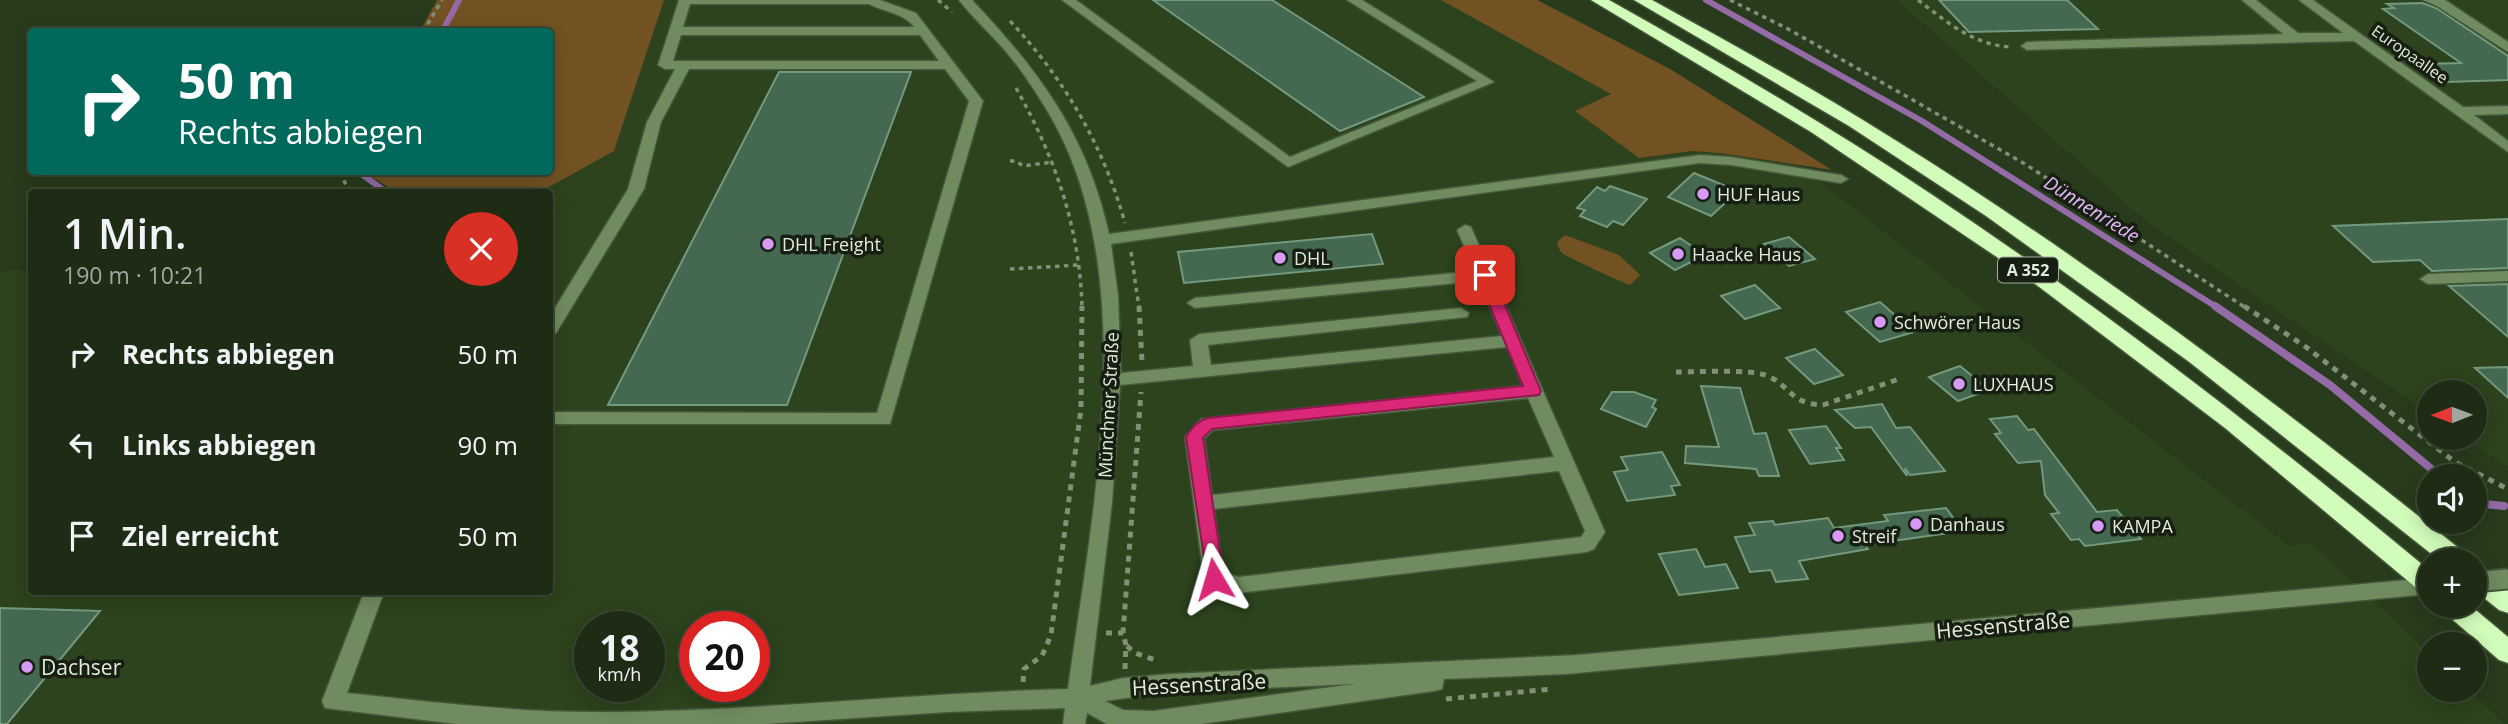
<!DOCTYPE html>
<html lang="de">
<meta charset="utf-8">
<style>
:root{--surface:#1e2c15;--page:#26341e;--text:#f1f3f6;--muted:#a1a7a0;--line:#3c4834}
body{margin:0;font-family:"Open Sans",sans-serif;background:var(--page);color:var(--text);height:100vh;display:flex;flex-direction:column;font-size:26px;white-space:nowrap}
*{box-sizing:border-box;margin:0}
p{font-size:23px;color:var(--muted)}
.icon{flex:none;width:38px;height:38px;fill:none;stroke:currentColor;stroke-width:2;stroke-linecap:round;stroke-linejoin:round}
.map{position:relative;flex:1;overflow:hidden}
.side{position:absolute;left:28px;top:189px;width:525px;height:406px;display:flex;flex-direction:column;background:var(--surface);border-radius:7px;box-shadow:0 4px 18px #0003,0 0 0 2px var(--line)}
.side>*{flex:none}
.banner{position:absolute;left:28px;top:28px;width:525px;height:147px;border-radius:7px;box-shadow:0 4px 18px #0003,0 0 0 2px var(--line);background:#00695c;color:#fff;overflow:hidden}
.needle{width:46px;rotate:269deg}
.buttons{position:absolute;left:2417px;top:380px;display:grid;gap:14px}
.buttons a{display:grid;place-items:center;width:70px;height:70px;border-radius:50%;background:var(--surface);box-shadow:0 4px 18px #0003,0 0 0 2px var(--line);font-size:35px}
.speed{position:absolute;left:574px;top:611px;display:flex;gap:14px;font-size:35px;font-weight:700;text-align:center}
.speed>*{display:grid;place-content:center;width:91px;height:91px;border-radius:50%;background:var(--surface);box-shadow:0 4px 18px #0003,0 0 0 2px var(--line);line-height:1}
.speed small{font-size:18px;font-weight:400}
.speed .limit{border:10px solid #d22;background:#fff;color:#111}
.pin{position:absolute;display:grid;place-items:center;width:60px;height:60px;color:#fff;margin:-30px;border-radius:14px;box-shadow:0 4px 10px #0006}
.me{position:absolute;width:77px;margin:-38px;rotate:353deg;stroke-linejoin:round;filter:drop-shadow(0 0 5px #0008)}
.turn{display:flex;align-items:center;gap:24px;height:147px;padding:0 35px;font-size:32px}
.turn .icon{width:91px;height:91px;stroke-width:2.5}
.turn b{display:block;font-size:49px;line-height:60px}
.round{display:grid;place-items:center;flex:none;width:74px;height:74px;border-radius:37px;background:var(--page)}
.head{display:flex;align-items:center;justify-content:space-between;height:119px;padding:0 35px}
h1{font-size:42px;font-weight:600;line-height:52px}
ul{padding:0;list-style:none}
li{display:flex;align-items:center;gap:21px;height:91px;padding:0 35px}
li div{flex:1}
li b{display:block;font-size:26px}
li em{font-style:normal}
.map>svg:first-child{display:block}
</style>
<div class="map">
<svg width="2508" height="724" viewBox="0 0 2508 724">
<rect width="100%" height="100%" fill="#283b1c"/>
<g fill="#2c431d" fill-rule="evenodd">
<path d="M664 0H1538L1581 21 1762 137 2289 546 2311 543 2429 653V690H2468L2505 724H0V272L31 269 32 592H550V192H540L614 151ZM590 626H649V686H590ZM695 626H754V686H695Z"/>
<path d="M1897 0H2508V467L2465 438H2474V392H2429V413L2147 222Z"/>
</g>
<g fill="#725222">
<path d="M437 0H664L614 151 540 192H397L363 172H550V32L420 31Z"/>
<path d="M1441 0H1537L1670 69 1832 170 1720 153 1692 151 1639 158 1575 111 1611 94Z"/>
<path d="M1565 235 1619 255 1640 275 1630 285C1623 283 1565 256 1562 253 1559 250 1558 246 1557 242Z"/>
</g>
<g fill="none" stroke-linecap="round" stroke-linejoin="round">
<g stroke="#946ba7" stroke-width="6">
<path d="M1706 0 1922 121 2218 308"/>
<path d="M442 32 459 0"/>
<path d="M365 172 363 175 386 192"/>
</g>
<g stroke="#946ba7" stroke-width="8">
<path d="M2215 306 2330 385 2440 476"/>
<path d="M2474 503 2504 506"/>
</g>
</g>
<g fill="#446850" stroke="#73997f" stroke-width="2">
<path d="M1153 0H1272L1424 97 1340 131Z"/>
<path d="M1939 0H2067L2098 29 1969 32Z"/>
<path d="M2422 3 2436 8 2508 56V80L2447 82 2422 64 2461 63 2383 9 2394 8 2387 4Z"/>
<path d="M779 72H911L787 405H608Z"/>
<path d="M1694 173 1738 191 1711 216 1668 197Z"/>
<path d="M1610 186 1647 199 1623 225 1613 221 1607 227 1580 216 1585 210 1577 208 1597 187 1605 191Z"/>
<path d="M2508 219V268L2432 271 2420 260 2373 262 2333 226Z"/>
<path d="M1372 234 1383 264 1184 283 1178 252Z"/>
<path d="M1789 237 1815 259 1789 266 1764 244Z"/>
<path d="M1680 238 1705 255 1675 270 1650 253Z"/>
<path d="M2508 284V337L2449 286Z"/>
<path d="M1755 285 1780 308 1745 319 1721 296Z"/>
<path d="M1880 302 1914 332 1880 342 1846 312Z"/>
<path d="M1815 349 1843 375 1814 384 1786 358Z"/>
<path d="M1960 366 1989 390 1958 401 1929 377Z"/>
<path d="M2508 367V398L2475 368Z"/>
<path d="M1701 386 1740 388 1754 434 1766 433 1779 476H1759L1756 469 1685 463 1686 446 1719 447Z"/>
<path d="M1612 392H1634L1656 400 1652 407 1656 409 1646 427 1601 409Z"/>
<path d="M1882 404 1896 428 1910 427 1945 471 1910 475 1905 468 1907 476 1871 427 1855 428 1835 410Z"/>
<path d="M2017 416 2028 430 2034 429 2097 512 2117 510 2141 539 2085 546 2079 539 2071 540 2051 514 2059 513 2045 495 2041 461 2018 463 1995 434 2001 433 1990 419Z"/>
<path d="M1826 426 1841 448H1836L1844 460 1810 464 1789 430Z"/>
<path d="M1662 452 1680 485 1671 486 1675 495 1627 501 1614 472 1628 470 1621 457Z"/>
<path d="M1946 508 1963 531 1865 545 1868 549 1799 561 1808 579 1776 582 1771 570 1750 572 1735 537 1755 535 1749 523 1773 521 1775 525 1828 518 1834 528 1888 521 1884 515Z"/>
<path d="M1696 549 1705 567 1726 564 1738 588 1679 595 1659 554Z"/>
<path d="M0 608 100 611 7 724H0Z"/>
</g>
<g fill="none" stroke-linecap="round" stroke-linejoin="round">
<g stroke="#45573a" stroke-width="3">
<g id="minor">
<path d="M679 0H880L916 13 983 101 890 424H550V412L877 413 969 101 945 69H689L661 122 644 189 556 333 550 334V316L628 189 647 122 675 69H665L658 65ZM690 4H869C884 12 904 13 914 27H683ZM681 35H920L939 61H673Z"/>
<path d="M959 0H972C1040 72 1087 135 1109 234L1700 155 1731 157 1841 175 1848 179 1841 183 1731 165 1700 163 1111 244 1118 295 1121 373 1193 366 1190 340 1199 334 1461 308 1469 313 1467 317 1208 345 1211 365 1502 336 1479 281 1195 308 1187 303 1195 298 1475 271 1457 230 1465 225 1471 227 1605 532 1594 549 1587 552 1239 593 1207 585 1204 579 1185 437 1201 419 1523 386 1507 347 1120 385 1112 503 1090 686 1123 678 1170 674 1577 655 2429 578V594L1566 674 1444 679 1442 689 1434 691 1201 724H1107L1087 713 1085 724H1063L1065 708 948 712 765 724H456L325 708 322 701 364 592H384L347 693C433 702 520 713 606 712 760 711 914 693 1068 689 1092 513 1144 273 1048 112 1037 94 1025 75 1012 59 996 38 975 21 959 0ZM1528 398 1554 457 1212 495 1204 439 1213 430ZM1559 471 1585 531 1581 537 1239 577 1223 573 1214 509ZM1354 684 1153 711 1123 710 1105 701 1170 692Z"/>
<path d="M1062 0H1076L1290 157 1477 81 1347 0H1362L1494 82 1288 167Z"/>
<path d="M2242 0H2256L2298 33H2343L2299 0H2313L2463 107 2508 106V114L2474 115 2508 141V152L2354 41 2027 50 2021 46 2027 42 2283 34Z"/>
<path d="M2423 0H2445L2508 42V52L2437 6Z"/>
<path d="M2508 271V281L2428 284 2420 279 2428 274Z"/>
</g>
</g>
<g stroke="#45573a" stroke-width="3">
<g id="highway">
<path d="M1591 0H1609C1718 61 1826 124 1931 194 2104 309 2269 437 2429 570V594L2420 591 2225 428 2022 274 1811 132Z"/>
<path d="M1634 0H1652C1734 45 1816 90 1895 140 2094 264 2282 407 2465 553L2468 560H2439L2188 361 1986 216 1849 126Z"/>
<path d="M2474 565 2483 568 2508 589V613L2499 610 2474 590Z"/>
<path d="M2441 606H2471L2508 637V663L2499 660 2445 613Z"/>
</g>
</g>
<g stroke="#819178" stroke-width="3.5" stroke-dasharray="4.5 4.5" stroke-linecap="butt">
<path d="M938 0 952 12"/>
<path d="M1730 0 1790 30 2025 164 2246 308"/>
<path d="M1918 0C1947 22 1973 45 2011 47"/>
<path d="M1010 21C1065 80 1103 145 1125 223"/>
<path d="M423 32 442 0"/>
<path d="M1016 88C1055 157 1080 228 1082 308"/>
<path d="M1010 161H1016L1023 166 1053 162"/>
<path d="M340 172 347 187 355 192"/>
<path d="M1131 252 1139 308"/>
<path d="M1010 269 1079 265"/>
</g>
<g stroke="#819178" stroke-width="5" stroke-dasharray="6 6" stroke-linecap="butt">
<path d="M1139 306 1142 362"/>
<path d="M2244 306 2306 347 2455 462 2508 489"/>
<path d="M1676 372C1697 372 1748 369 1765 375 1790 384 1789 404 1823 405L1899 379"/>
<path d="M1106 633H1123"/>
<path d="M1127 646 1135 653 1155 660"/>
<path d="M1125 669 1126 645 1123 633 1141 392"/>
<path d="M1023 682 1024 669 1042 656 1051 635 1081 409 1082 306"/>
<path d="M1446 699 1552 689"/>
</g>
<use href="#minor" fill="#6f8b5f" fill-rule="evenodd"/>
<use href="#highway" fill="#d2fcba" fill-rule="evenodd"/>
<g stroke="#45573a" stroke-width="23" stroke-linecap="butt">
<path id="minor-bridge" d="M2474 582 2508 579"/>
</g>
<use href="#minor-bridge" stroke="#6f8b5f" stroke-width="19"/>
</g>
<path fill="#db2777" stroke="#8e194d" stroke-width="2" d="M1485 270 1492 275 1541 391 1539 395 1212 429 1203 438 1224 579 1221 584 1214 586 1208 584 1186 437C1190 429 1199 420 1208 418L1523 386 1477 275Z"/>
<g fill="#d99af7" stroke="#161f11" stroke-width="2.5">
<circle cx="1703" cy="194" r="7"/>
<circle cx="768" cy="244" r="7"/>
<circle cx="1678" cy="254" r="7"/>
<circle cx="1280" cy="258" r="7"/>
<circle cx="1880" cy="322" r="7"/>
<circle cx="1959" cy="384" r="7"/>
<circle cx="1916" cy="524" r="7"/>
<circle cx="2098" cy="526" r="7"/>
<circle cx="1838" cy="536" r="7"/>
<circle cx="27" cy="667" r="7"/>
</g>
<g text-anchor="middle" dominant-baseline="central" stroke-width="7" stroke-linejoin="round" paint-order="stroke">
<g font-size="16" fill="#e0edda" stroke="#161f11">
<text transform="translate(2410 54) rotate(35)">Europaallee</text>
</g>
<rect fill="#161f11" stroke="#a3af9e" stroke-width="2" x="1998" y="257.5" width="60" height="25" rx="5"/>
<g font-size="16" font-weight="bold" fill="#e0edda">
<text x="2028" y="270">A 352</text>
</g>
<g font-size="18" fill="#e0edda" stroke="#161f11" text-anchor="start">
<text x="1717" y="194">HUF Haus</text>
<text x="782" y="244">DHL Freight</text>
<text x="1692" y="254">Haacke Haus</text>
<text x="1294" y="258">DHL</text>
<text x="1894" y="322">Schwörer Haus</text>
<text x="1973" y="384">LUXHAUS</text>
<text x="1930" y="524">Danhaus</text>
<text x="2112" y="526">KAMPA</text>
<text x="1852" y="536">Streif</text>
</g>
<g font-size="18" fill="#e0edda" stroke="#161f11">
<text transform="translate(1108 405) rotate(-87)">Münchner Straße</text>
</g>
<g font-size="19" font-style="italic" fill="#e4b6fa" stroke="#161f11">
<text transform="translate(2092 209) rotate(32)">Dünnenriede</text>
</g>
<g font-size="21" fill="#e0edda" stroke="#161f11">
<text transform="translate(2003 625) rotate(-5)">Hessenstraße</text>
<text transform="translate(1199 684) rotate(-3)">Hessenstraße</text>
</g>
<g font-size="21" fill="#e0edda" stroke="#161f11" text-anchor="start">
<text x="41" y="667">Dachser</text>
</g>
</g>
</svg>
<div class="buttons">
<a><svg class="needle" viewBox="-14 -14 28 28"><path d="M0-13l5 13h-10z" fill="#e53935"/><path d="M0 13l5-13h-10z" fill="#a1a7a0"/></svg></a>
<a><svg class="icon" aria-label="sound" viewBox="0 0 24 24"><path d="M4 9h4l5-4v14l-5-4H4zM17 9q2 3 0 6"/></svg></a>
<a>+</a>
<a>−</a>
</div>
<div class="speed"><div>18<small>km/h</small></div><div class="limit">20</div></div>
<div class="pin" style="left:1485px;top:275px;background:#d93025"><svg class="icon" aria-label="arrive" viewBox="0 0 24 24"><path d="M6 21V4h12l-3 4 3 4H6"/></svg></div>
<svg class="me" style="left:1214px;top:579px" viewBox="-20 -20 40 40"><path d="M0-17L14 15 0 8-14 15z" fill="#db2777" stroke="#fff" stroke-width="4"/></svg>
<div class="banner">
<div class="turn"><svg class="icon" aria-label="right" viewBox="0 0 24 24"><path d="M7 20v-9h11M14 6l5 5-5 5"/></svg><div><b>50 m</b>Rechts abbiegen</div></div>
</div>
<section class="side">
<div class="head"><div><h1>1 Min.</h1><p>190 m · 10:21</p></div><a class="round" style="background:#d93025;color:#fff"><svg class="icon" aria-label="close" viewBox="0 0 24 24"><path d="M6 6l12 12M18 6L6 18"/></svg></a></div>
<ul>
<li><svg class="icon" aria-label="right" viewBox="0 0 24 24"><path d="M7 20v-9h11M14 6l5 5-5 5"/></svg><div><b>Rechts abbiegen</b></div><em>50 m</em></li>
<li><svg class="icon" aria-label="left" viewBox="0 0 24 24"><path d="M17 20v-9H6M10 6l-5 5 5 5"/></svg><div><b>Links abbiegen</b></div><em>90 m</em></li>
<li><svg class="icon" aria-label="arrive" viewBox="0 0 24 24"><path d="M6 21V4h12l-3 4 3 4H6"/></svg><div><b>Ziel erreicht</b></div><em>50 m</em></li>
</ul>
</section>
</div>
